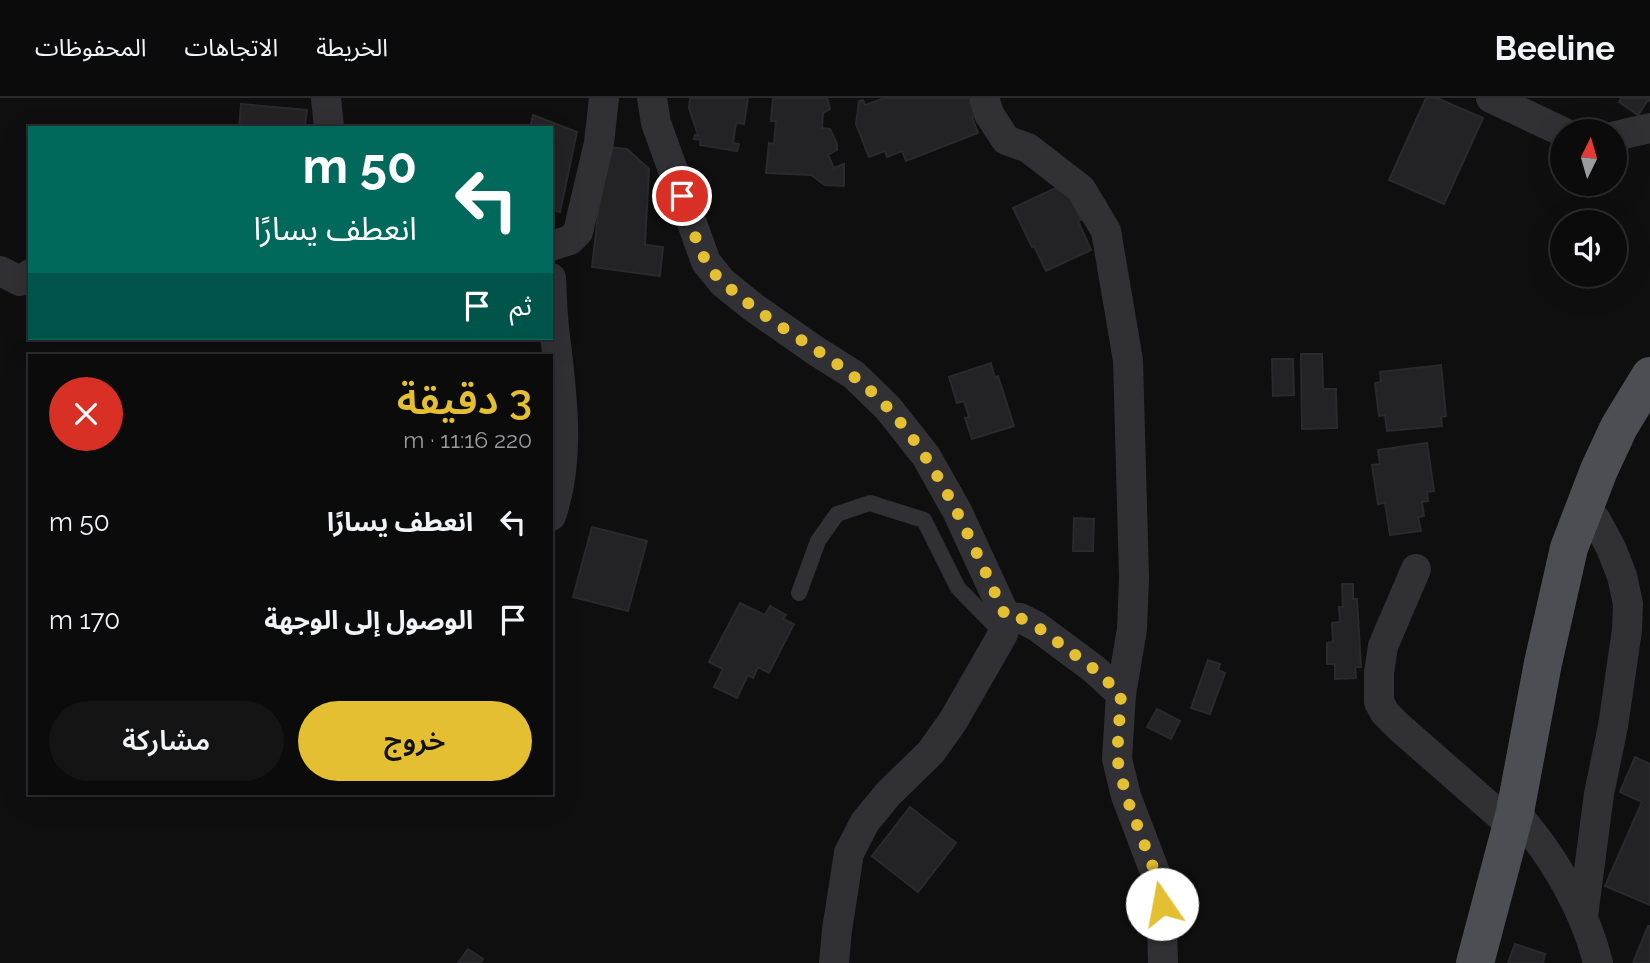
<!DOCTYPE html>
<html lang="ar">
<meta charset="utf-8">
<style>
:root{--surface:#0b0b0c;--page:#141415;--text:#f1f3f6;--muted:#9a9b9d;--line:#2b2b2d;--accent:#e5bf32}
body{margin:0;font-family:Raleway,"Noto Sans Arabic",sans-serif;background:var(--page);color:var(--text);direction:rtl;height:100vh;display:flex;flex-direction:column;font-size:26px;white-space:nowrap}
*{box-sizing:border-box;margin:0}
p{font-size:23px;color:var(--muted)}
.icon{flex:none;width:38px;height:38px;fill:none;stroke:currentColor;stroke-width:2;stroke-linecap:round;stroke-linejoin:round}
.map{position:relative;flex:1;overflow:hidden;direction:ltr}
.sheet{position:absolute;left:28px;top:256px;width:525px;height:441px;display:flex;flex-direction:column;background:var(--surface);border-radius:0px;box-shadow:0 7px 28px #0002,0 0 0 2px var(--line);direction:rtl}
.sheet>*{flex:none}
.banner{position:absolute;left:28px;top:28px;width:525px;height:214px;border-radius:0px;box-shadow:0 7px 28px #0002,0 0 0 2px var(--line);direction:rtl;background:#00695c;color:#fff;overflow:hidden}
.needle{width:46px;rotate:5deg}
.buttons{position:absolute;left:1550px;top:21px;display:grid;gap:14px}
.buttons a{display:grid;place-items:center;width:77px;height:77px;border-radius:50%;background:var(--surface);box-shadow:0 7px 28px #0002,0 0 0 2px var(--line);font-size:35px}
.pin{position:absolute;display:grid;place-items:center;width:60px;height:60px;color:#fff;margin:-30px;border:4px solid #fff;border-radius:50%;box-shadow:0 2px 7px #0007}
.me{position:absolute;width:77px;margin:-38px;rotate:348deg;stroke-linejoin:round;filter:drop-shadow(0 0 5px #0008)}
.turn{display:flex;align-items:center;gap:24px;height:147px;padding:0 21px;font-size:32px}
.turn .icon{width:91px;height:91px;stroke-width:2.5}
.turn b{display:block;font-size:49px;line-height:60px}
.then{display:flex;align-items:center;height:66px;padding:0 21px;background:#0003;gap:14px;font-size:26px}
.round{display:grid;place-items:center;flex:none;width:74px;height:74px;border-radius:37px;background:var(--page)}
.head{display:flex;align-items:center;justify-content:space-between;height:119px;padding:0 21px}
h1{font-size:42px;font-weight:600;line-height:52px;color:var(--accent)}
.action{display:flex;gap:14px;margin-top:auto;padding:14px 21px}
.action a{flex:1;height:80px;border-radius:42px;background:var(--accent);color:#111;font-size:28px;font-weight:600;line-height:80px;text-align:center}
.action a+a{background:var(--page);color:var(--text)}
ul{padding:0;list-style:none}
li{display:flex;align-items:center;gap:21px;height:98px;padding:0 21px}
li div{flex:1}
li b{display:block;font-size:26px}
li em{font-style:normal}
header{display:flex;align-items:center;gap:42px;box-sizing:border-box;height:98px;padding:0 35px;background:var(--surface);border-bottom:2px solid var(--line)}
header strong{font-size:33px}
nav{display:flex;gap:38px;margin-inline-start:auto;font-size:24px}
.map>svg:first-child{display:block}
</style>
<header>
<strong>Beeline</strong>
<nav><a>الخريطة</a><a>الاتجاهات</a><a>المحفوظات</a></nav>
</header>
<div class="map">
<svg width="1650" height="865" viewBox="0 0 1650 865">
<rect width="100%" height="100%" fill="#0f0f10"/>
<g fill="#232224" stroke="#2a292c" stroke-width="2">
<path d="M690 0H748L744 26 736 25 733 45 739 46 737 53 700 47 701 42 694 41 695 37H698L689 10Z"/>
<path d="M773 0H827L830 11 823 15 822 30 830 31 837 46V52L828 57 834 70 844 66V88L825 87 811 77 766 75 769 45 774 46 776 23H771Z"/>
<path d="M885 0H954L955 1 971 0 977 17 972 19 978 35 906 63 902 53 887 59 885 53 869 59 856 26 859 3 863 2 865 7Z"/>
<path d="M1426 0H1437L1483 20 1444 106 1389 82Z"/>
<path d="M1621 0H1650V3L1648 2 1638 17 1619 4Z"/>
<path d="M241 6 307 12 305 27H313V30H239Z"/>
<path d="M533 17 577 34 560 114 551 112V30H530Z"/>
<path d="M606 49 627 51 649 71 645 147 663 149 660 178 592 169Z"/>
<path d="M1064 86 1081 122 1078 123 1091 152 1046 173 1034 148 1032 149 1013 110Z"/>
<path d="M1301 256H1322L1323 291H1336L1337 330 1302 331Z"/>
<path d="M1272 261H1293L1294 297 1273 298Z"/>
<path d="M991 265 995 280 998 278 1014 328 972 341 965 320 969 319 964 303 957 305 949 279Z"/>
<path d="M1441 267 1446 318 1441 319 1442 328 1387 333 1385 317 1379 318 1375 285 1381 284 1380 274Z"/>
<path d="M1427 345 1434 393 1427 394 1428 403 1422 404 1424 418 1418 419 1421 433 1390 437 1385 405 1378 406 1372 367 1380 366 1378 352Z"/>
<path d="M1074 420 1094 421 1093 453H1073Z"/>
<path d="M592 429 647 443 628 513 573 499Z"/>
<path d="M1342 486H1353V501H1357L1361 569H1355L1356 580 1335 581V566H1327V545L1333 544 1332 525 1340 524 1339 509H1343Z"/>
<path d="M740 505 765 517 770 508 786 517 783 521 794 526 769 575 758 569 753 580 748 577 737 600 714 589 723 571 709 564Z"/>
<path d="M1208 562 1220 566 1218 572 1225 575 1210 616 1191 610Z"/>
<path d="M1157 611 1180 623 1171 641 1147 629Z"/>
<path d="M1635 659 1650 666V807L1605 788 1642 704 1620 694Z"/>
<path d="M910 709 956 745 918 794 872 758Z"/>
<path d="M1648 828H1650V865H1633Z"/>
<path d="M1515 846 1545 856 1543 865H1508Z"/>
<path d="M468 851 483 861 480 865H458Z"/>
</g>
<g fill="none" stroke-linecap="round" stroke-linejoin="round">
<path stroke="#313135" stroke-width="16" d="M799 495 818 443 837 416 870 405 924 422 958 490 1003 536"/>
<g stroke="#313135" stroke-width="30">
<path d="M326 0 329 30"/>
<path d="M652 0 656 25 706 164 722 184 753 209 816 253 854 277 888 310 926 358 957 413 1006 519"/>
<path d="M984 0 989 16 1006 42 1028 50 1081 91 1106 133 1128 262 1134 480 1132 531 1121 596 1117 661 1126 698 1161 790 1163 865"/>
<path d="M1491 0 1563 34"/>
<path d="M1615 38 1650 30"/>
<path d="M551 148 570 142 578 134 599 45 604 0"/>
<path d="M0 173 20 183 30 176"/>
<path d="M551 180C552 196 552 213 554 229 561 290 572 358 551 418"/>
<path d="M1416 471 1383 548 1379 575V604L1385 615 1399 629 1512 728"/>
<path d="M1515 714C1552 756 1585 811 1598 865"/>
<path d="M1583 818 1599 696 1613 628 1627 532 1628 506 1622 478 1611 450 1596 422 1585 411"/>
<path d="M834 865 837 832 849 755 865 724 888 696 931 654 953 623 1003 536 1006 519 1020 520 1036 528 1094 571 1121 596"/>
</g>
<path stroke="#4d4d54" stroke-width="38" d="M1475 865 1515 714 1543 565 1569 450 1599 372 1619 329 1650 278"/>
</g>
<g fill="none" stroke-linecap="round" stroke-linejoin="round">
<path stroke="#e5bf32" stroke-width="12" stroke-dasharray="0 21.6" d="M682 98C689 118 696 146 706 163 714 179 730 190 743 201 790 239 847 265 888 310 943 371 972 446 1006 519L1020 520 1036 528 1094 571 1121 596 1117 660 1126 698 1161 790 1162 806"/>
</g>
</svg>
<div class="buttons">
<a><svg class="needle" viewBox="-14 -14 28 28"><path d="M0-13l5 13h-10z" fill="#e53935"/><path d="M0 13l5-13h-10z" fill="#9a9b9d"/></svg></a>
<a><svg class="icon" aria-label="sound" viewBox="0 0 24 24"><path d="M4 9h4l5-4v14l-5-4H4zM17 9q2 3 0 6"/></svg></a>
</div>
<div class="pin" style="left:682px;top:98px;background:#d93025"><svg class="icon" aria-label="arrive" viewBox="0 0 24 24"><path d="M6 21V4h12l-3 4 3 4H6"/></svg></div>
<svg class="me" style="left:1162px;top:806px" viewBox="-20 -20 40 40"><circle r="19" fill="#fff"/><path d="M0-13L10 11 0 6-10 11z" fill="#e5bf32"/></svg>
<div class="banner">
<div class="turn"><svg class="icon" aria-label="left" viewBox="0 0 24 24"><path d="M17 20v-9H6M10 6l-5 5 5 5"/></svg><div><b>50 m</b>انعطف يسارًا</div></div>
<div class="then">ثم<svg class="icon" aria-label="arrive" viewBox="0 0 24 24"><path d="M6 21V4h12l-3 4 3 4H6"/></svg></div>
</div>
<section class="sheet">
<div class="head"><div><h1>3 دقيقة</h1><p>220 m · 11:16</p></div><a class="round" style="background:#d93025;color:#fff"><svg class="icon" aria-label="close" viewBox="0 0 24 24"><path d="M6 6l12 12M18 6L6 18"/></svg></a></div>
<ul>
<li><svg class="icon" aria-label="left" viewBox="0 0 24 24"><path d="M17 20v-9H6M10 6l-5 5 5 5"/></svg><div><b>انعطف يسارًا</b></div><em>50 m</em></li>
<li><svg class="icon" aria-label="arrive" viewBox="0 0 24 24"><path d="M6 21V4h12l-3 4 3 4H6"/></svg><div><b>الوصول إلى الوجهة</b></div><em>170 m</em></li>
</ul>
<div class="action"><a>خروج</a><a>مشاركة</a></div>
</section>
</div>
